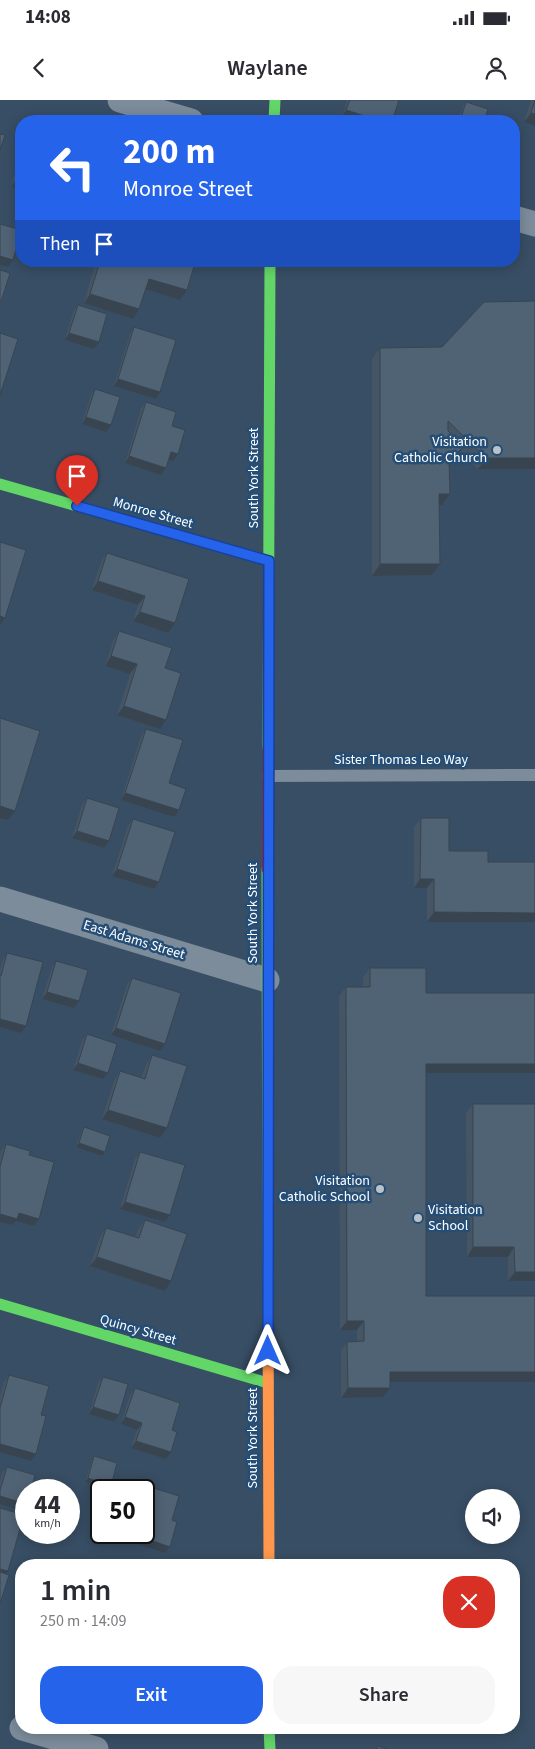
<!DOCTYPE html>
<meta charset="utf-8">
<style>
:root{--surface:#fff;--page:#f7f7f7;--text:#2b2b33;--muted:#7c7c81;--accent:#2563eb}
body{margin:0;font-family:"Source Sans 3",sans-serif;background:var(--page);color:var(--text);height:100vh;display:flex;flex-direction:column;font-size:19px;white-space:nowrap}
*{box-sizing:border-box;margin:0}
p{font-size:16px;color:var(--muted)}
.icon{flex:none;width:28px;height:28px;fill:none;stroke:currentColor;stroke-width:2;stroke-linecap:round;stroke-linejoin:round}
.map{position:relative;flex:1;overflow:hidden}
.details{position:absolute;left:15px;top:1459px;width:505px;height:175px;display:flex;flex-direction:column;background:var(--surface);border-radius:20px;box-shadow:0 2px 12px #0003}
.details>*{flex:none}
.banner{position:absolute;left:15px;top:15px;width:505px;height:152px;border-radius:20px;box-shadow:0 2px 12px #0003;background:#2563eb;color:#fff;overflow:hidden}
.fabs{position:absolute;left:465px;top:1389px;display:grid;gap:10px}
.fabs a{display:grid;place-items:center;width:55px;height:55px;border-radius:50%;background:var(--surface);box-shadow:0 2px 12px #0003;font-size:25px}
.speed{position:absolute;left:15px;top:1379px;display:flex;gap:10px;font-size:25px;font-weight:700;text-align:center}
.speed>*{display:grid;place-content:center;width:65px;height:65px;border-radius:50%;background:var(--surface);box-shadow:0 2px 12px #0003;line-height:1}
.speed small{font-size:12px;font-weight:400}
.speed .limit{border:2px solid #111;border-radius:8px;background:#fff;color:#111}
.pin{position:absolute;display:grid;place-items:center;width:42px;height:42px;color:#fff;margin:-51px -21px;border-radius:50% 50% 50% 0;rotate:-45deg;box-shadow:0 0 5px #0007}
.pin .icon{rotate:45deg}
.me{position:absolute;width:55px;margin:-28px;rotate:0deg;stroke-linejoin:round;filter:drop-shadow(0 0 4px #0008)}
.turn{display:flex;align-items:center;gap:18px;height:105px;padding:0 25px;font-size:22px}
.turn .icon{width:65px;height:65px;stroke-width:2.5}
.turn b{display:block;font-size:35px;line-height:42px}
.then{display:flex;align-items:center;height:48px;padding:0 25px;background:#0003;gap:10px;font-size:19px}
.round{display:grid;place-items:center;flex:none;width:52px;height:52px;border-radius:20px;background:var(--page)}
.overview{display:flex;align-items:center;justify-content:space-between;height:85px;padding:0 25px}
h1{font-size:30px;font-weight:600;line-height:38px}
.primary-button{display:flex;gap:10px;margin-top:auto;padding:10px 25px}
.primary-button a{flex:1;height:58px;border-radius:20px;background:var(--accent);color:#fff;font-size:20px;font-weight:600;line-height:58px;text-align:center}
.primary-button a+a{background:var(--page);color:var(--text)}
.status{display:flex;justify-content:space-between;align-items:center;height:35px;padding:0 25px;background:var(--surface);direction:ltr}
.status svg{height:14px;fill:currentColor}
header{display:flex;justify-content:space-between;align-items:center;height:65px;padding:0 25px;background:var(--surface);font-size:22px;font-weight:600}
.map>svg:first-child{display:block}
</style>
<div class="status"><b>14:08</b><svg viewBox="0 0 49 12"><path d="M0 12V9h3v3zM5 12V6h3v6zM10 12V3h3v9zM15 12V0h3v12zM26 1h20v11H26zM47 4h2v5h-2z"/></svg></div>
<header><svg class="icon" aria-label="back" viewBox="0 0 24 24"><path d="M15 5l-7 7 7 7"/></svg>Waylane<svg class="icon" aria-label="person" viewBox="0 0 24 24"><circle cx="12" cy="8" r="4"/><path d="M4 21q1-7 8-7t8 7"/></svg></header>
<div class="map">
<svg width="535" height="1649" viewBox="0 0 535 1649">
<rect width="100%" height="100%" fill="#384e64"/>
<g fill="none" stroke-linecap="round" stroke-linejoin="round">
<path stroke="#7c8c9b" stroke-width="12" d="M268 676 535 675"/>
<g stroke="#7c8c9b" stroke-width="25">
<path d="M120 0 191 21"/>
<path d="M514 118 535 124"/>
<path d="M0 799 267 880"/>
<path d="M22 1628 96 1649"/>
</g>
<g stroke="#63d668" stroke-width="11">
<path d="M274 21 275 0"/>
<path d="M0 384 269 461"/>
<path d="M268 648 270 161"/>
<path d="M267 769 268 1212"/>
<path d="M0 1204 268 1283"/>
<path d="M269 1628 270 1649"/>
</g>
<path stroke="#ff974d" stroke-width="11" d="M268 1212 269 1465"/>
<path stroke="#b3261e" stroke-width="11" d="M267 769 268 648"/>
</g>
<g fill="#455564">
<path d="M347 0H399L342 17Z"/>
<path d="M531 0H535V26L524 22Z"/>
<path d="M466 2 484 21H458L463 6Z"/>
<path d="M21 53V90L11 87Z"/>
<path d="M96 161H189L180 200 145 189 133 219 84 203Z"/>
<path d="M78 205 94 249 65 240 73 212Z"/>
<path d="M134 227 160 292 156 299 114 286 130 234Z"/>
<path d="M442 247 535 369H478L460 352 456 358 449 365 450 394 442 405H439L440 464 432 475 372 476V259L380 248Z"/>
<path d="M95 289 111 325 106 332 82 324 91 295Z"/>
<path d="M146 302 172 326 173 361 169 359 161 375 125 363 141 309Z"/>
<path d="M107 453 175 523 168 533 133 521 138 505 92 490 101 462Z"/>
<path d="M119 531 165 568 160 629 117 615 130 574 105 566 113 541Z"/>
<path d="M146 629 169 683 179 710 174 717 121 700 141 636Z"/>
<path d="M87 698 109 741 104 748 72 738 82 705Z"/>
<path d="M421 718 449 751 488 762H535V822H427V788H414V727Z"/>
<path d="M133 719 159 782 154 789 112 776 128 726Z"/>
<path d="M7 853 21 933 0 927V870L3 860Z"/>
<path d="M56 861 79 901 74 908 42 899 52 867Z"/>
<path d="M370 868 426 893 535 973H426V1196L535 1282H390L383 1297 341 1298V1251L347 1242 357 1241V1230H340L339 896 346 887H363V877Z"/>
<path d="M132 878 165 944 160 951 111 935 127 884Z"/>
<path d="M87 934 108 973 103 979 73 970 82 941Z"/>
<path d="M152 955 167 1028 160 1038 102 1019 114 981 120 971 141 978 146 965Z"/>
<path d="M473 1004H535V1181H508V1157H467L466 1013Z"/>
<path d="M84 1027 102 1056 76 1047 82 1030Z"/>
<path d="M6 1044 29 1055 34 1126 16 1121 12 1125 0 1122V1057L1 1051Z"/>
<path d="M140 1052 165 1122 120 1109 135 1059Z"/>
<path d="M145 1120 171 1181 165 1191 90 1166 100 1137 106 1128 135 1137 138 1130Z"/>
<path d="M9 1275 41 1315 31 1361 0 1352V1296L4 1282Z"/>
<path d="M103 1277 114 1322 89 1314 98 1283Z"/>
<path d="M135 1288 172 1330 166 1359 131 1348 137 1330 121 1324 130 1295Z"/>
<path d="M94 1356 111 1386 108 1389 85 1382 92 1360Z"/>
<path d="M7 1367 21 1411 0 1404V1381L2 1373Z"/>
<path d="M128 1380 179 1396 172 1420 177 1422 170 1447 165 1453 128 1441 131 1432H144V1390H122L123 1386Z"/>
</g>
<g fill="#384551">
<path d="M346 10 380 21H354L342 17Z"/>
<path d="M531 13 535 14V26L524 22Z"/>
<path d="M16 80 21 81V90L11 87Z"/>
<path d="M0 156 13 160 8 167 0 165Z"/>
<path d="M149 179 187 190 180 200 142 188Z"/>
<path d="M90 194 139 209 133 219 84 203Z"/>
<path d="M69 233 99 242 94 249 65 240Z"/>
<path d="M118 279 160 292 156 299 114 286Z"/>
<path d="M86 317 111 325 106 332 82 324Z"/>
<path d="M464 346 456 358 441 372 449 361Z"/>
<path d="M171 352 178 354 173 361 166 359Z"/>
<path d="M129 356 166 368 161 375 125 363Z"/>
<path d="M486 358H535V369H478Z"/>
<path d="M439 394H450L442 405H431Z"/>
<path d="M380 464H440L432 475 372 476Z"/>
<path d="M98 481 145 496 138 505 92 490Z"/>
<path d="M140 512 175 523 168 533 133 521Z"/>
<path d="M0 516 5 518 0 525Z"/>
<path d="M111 556 137 564 130 574 105 566Z"/>
<path d="M124 606 166 620 160 629 117 615Z"/>
<path d="M125 693 179 710 174 717 121 700Z"/>
<path d="M0 706 15 711 8 720 0 718Z"/>
<path d="M77 731 109 741 104 748 72 738Z"/>
<path d="M117 769 159 782 154 789 112 776Z"/>
<path d="M420 779H434L427 788H414Z"/>
<path d="M434 812 535 813V822H427Z"/>
<path d="M47 892 79 901 74 908 42 899Z"/>
<path d="M0 919 26 926 21 933 0 927Z"/>
<path d="M116 928 165 944 160 951 111 935Z"/>
<path d="M78 963 108 973 103 979 73 970Z"/>
<path d="M426 964H535V973H420Z"/>
<path d="M108 1010 167 1028 160 1038 102 1019Z"/>
<path d="M79 1043 105 1052 102 1056 76 1047Z"/>
<path d="M125 1102 170 1115 165 1122 120 1109Z"/>
<path d="M19 1113 39 1119 34 1126 16 1121 12 1125 0 1122V1114Z"/>
<path d="M473 1147H514L508 1157H467Z"/>
<path d="M97 1157 171 1181 165 1191 90 1166Z"/>
<path d="M515 1172H535V1181H508Z"/>
<path d="M347 1221H364L357 1230H340Z"/>
<path d="M390 1272H535V1282H383Z"/>
<path d="M348 1288H390L383 1297 341 1298Z"/>
<path d="M93 1307 119 1315 114 1322 89 1314Z"/>
<path d="M125 1317 142 1323 137 1330 121 1324Z"/>
<path d="M136 1341 171 1352 166 1359 131 1348Z"/>
<path d="M0 1344 36 1354 31 1361 0 1352Z"/>
<path d="M88 1378 111 1386 108 1389 85 1382Z"/>
<path d="M0 1396 26 1404 21 1411 0 1404Z"/>
<path d="M133 1434 170 1447 165 1453 128 1441Z"/>
<path d="M0 1469 8 1471 3 1478 0 1477Z"/>
</g>
<g fill="#506374" stroke="#384551">
<path d="M350 0H399L392 21H380L346 10Z"/>
<path d="M535 0V14L531 13Z"/>
<path d="M466 2 488 9 484 21H460Z"/>
<path d="M0 34 5 35 0 50Z"/>
<path d="M21 61V81L16 80Z"/>
<path d="M0 124 21 130 13 160 0 156Z"/>
<path d="M100 161H189L195 163 187 190 149 179 139 209 90 194Z"/>
<path d="M0 170 10 173 1 202 0 201Z"/>
<path d="M535 201V358H486L448 321V331L464 346 449 361 450 394H439L440 464H380V248L442 247 484 202Z"/>
<path d="M78 205 107 214 99 242 69 233Z"/>
<path d="M134 227 176 240 160 292 118 279Z"/>
<path d="M0 233 18 239 0 295Z"/>
<path d="M95 289 120 297 111 325 86 317Z"/>
<path d="M146 302 176 312 172 326 185 330 178 354 171 352 166 368 129 356Z"/>
<path d="M0 442 26 450 5 518 0 516Z"/>
<path d="M107 453 189 479 175 523 140 512 145 496 98 481Z"/>
<path d="M119 531 172 548 165 568 181 573 166 620 124 606 137 564 111 556Z"/>
<path d="M0 618 40 631 15 711 0 706Z"/>
<path d="M146 629 183 640 169 683 186 689 179 710 125 693Z"/>
<path d="M87 698 119 708 109 741 77 731Z"/>
<path d="M421 718H449V751H488V762H535V813L434 812V779H420Z"/>
<path d="M133 719 175 732 159 782 117 769Z"/>
<path d="M7 853 43 862 26 926 0 919V875L1 876Z"/>
<path d="M56 861 88 870 79 901 47 892Z"/>
<path d="M370 868H426V893H535V964H426V1196H535V1272H390V1288H348L347 1242 364 1241V1221H347L346 887H370Z"/>
<path d="M132 878 181 893 165 944 116 928Z"/>
<path d="M87 934 117 944 108 973 78 963Z"/>
<path d="M152 955 187 966 167 1028 108 1010 120 971 145 979Z"/>
<path d="M473 1004H535V1172H515L514 1147H473Z"/>
<path d="M84 1027 110 1036 105 1052 79 1043Z"/>
<path d="M6 1044 30 1051 29 1055 54 1062 39 1119 19 1113 17 1119 0 1114V1067Z"/>
<path d="M140 1052 185 1065 170 1115 125 1102Z"/>
<path d="M145 1120 187 1134 171 1181 97 1157 106 1128 139 1138Z"/>
<path d="M9 1275 49 1286 41 1315 46 1316 36 1354 0 1344V1308Z"/>
<path d="M103 1277 128 1284 119 1315 93 1307Z"/>
<path d="M135 1288 180 1303 172 1330 177 1332 171 1352 136 1341 142 1323 125 1317Z"/>
<path d="M94 1356 117 1363 111 1386 88 1378Z"/>
<path d="M7 1367 35 1375 31 1390H26V1404L0 1396V1390Z"/>
<path d="M128 1380 179 1396 172 1420 177 1422 170 1447 133 1434 134 1432H144V1390H125Z"/>
<path d="M0 1408 24 1415 8 1471 0 1469Z"/>
<path d="M0 1472 9 1475 0 1504Z"/>
<path d="M378 1646 387 1649H377Z"/>
</g>
<g fill="none" stroke-linecap="round" stroke-linejoin="round">
<g stroke="#184099" stroke-width="12">
<path id="route" d="M77 406 269 461 268 1251"/>
</g>
<use href="#route" stroke="#2563eb" stroke-width="9"/>
</g>
<g fill="#b9c1c9" stroke="#254e77" stroke-width="2">
<circle cx="497" cy="350" r="5"/>
<circle cx="380" cy="1089" r="5"/>
<circle cx="418" cy="1118" r="5"/>
</g>
<g text-anchor="middle" dominant-baseline="central" stroke-width="5" stroke-linejoin="round" paint-order="stroke">
<g font-size="14" fill="#fff" stroke="#254e77" text-anchor="end">
<text x="487" y="342">Visitation<tspan x="487" dy="16">Catholic Church</tspan></text>
<text x="370" y="1081">Visitation<tspan x="370" dy="16">Catholic School</tspan></text>
<text x="428" y="1110" text-anchor="start">Visitation<tspan x="428" dy="16">School</tspan></text>
</g>
<g font-size="14" fill="#fff" stroke="#254e77">
<text transform="translate(254 378) rotate(-90)">South York Street</text>
<text transform="translate(153 413) rotate(16)">Monroe Street</text>
<text x="401" y="660">Sister Thomas Leo Way</text>
<text transform="translate(253 813) rotate(-90)">South York Street</text>
<text transform="translate(134 840) rotate(17)">East Adams Street</text>
<text transform="translate(138 1230) rotate(16)">Quincy Street</text>
<text transform="translate(253 1338) rotate(-90)">South York Street</text>
</g>
</g>
</svg>
<div class="fabs">
<a><svg class="icon" aria-label="sound" viewBox="0 0 24 24"><path d="M4 9h4l5-4v14l-5-4H4zM17 9q2 3 0 6"/></svg></a>
</div>
<div class="speed"><div>44<small>km/h</small></div><div class="limit">50</div></div>
<div class="pin" style="left:77px;top:406px;background:#d93025"><svg class="icon" aria-label="arrive" viewBox="0 0 24 24"><path d="M6 21V4h12l-3 4 3 4H6"/></svg></div>
<svg class="me" style="left:268px;top:1251px" viewBox="-20 -20 40 40"><path d="M0-17L14 15 0 8-14 15z" fill="#2563eb" stroke="#fff" stroke-width="4"/></svg>
<div class="banner">
<div class="turn"><svg class="icon" aria-label="left" viewBox="0 0 24 24"><path d="M17 20v-9H6M10 6l-5 5 5 5"/></svg><div><b>200 m</b>Monroe Street</div></div>
<div class="then">Then<svg class="icon" aria-label="arrive" viewBox="0 0 24 24"><path d="M6 21V4h12l-3 4 3 4H6"/></svg></div>
</div>
<section class="details">
<div class="overview"><div><h1>1 min</h1><p>250 m · 14:09</p></div><a class="round" style="background:#d93025;color:#fff"><svg class="icon" aria-label="close" viewBox="0 0 24 24"><path d="M6 6l12 12M18 6L6 18"/></svg></a></div>
<div class="primary-button"><a>Exit</a><a>Share</a></div>
</section>
</div>
